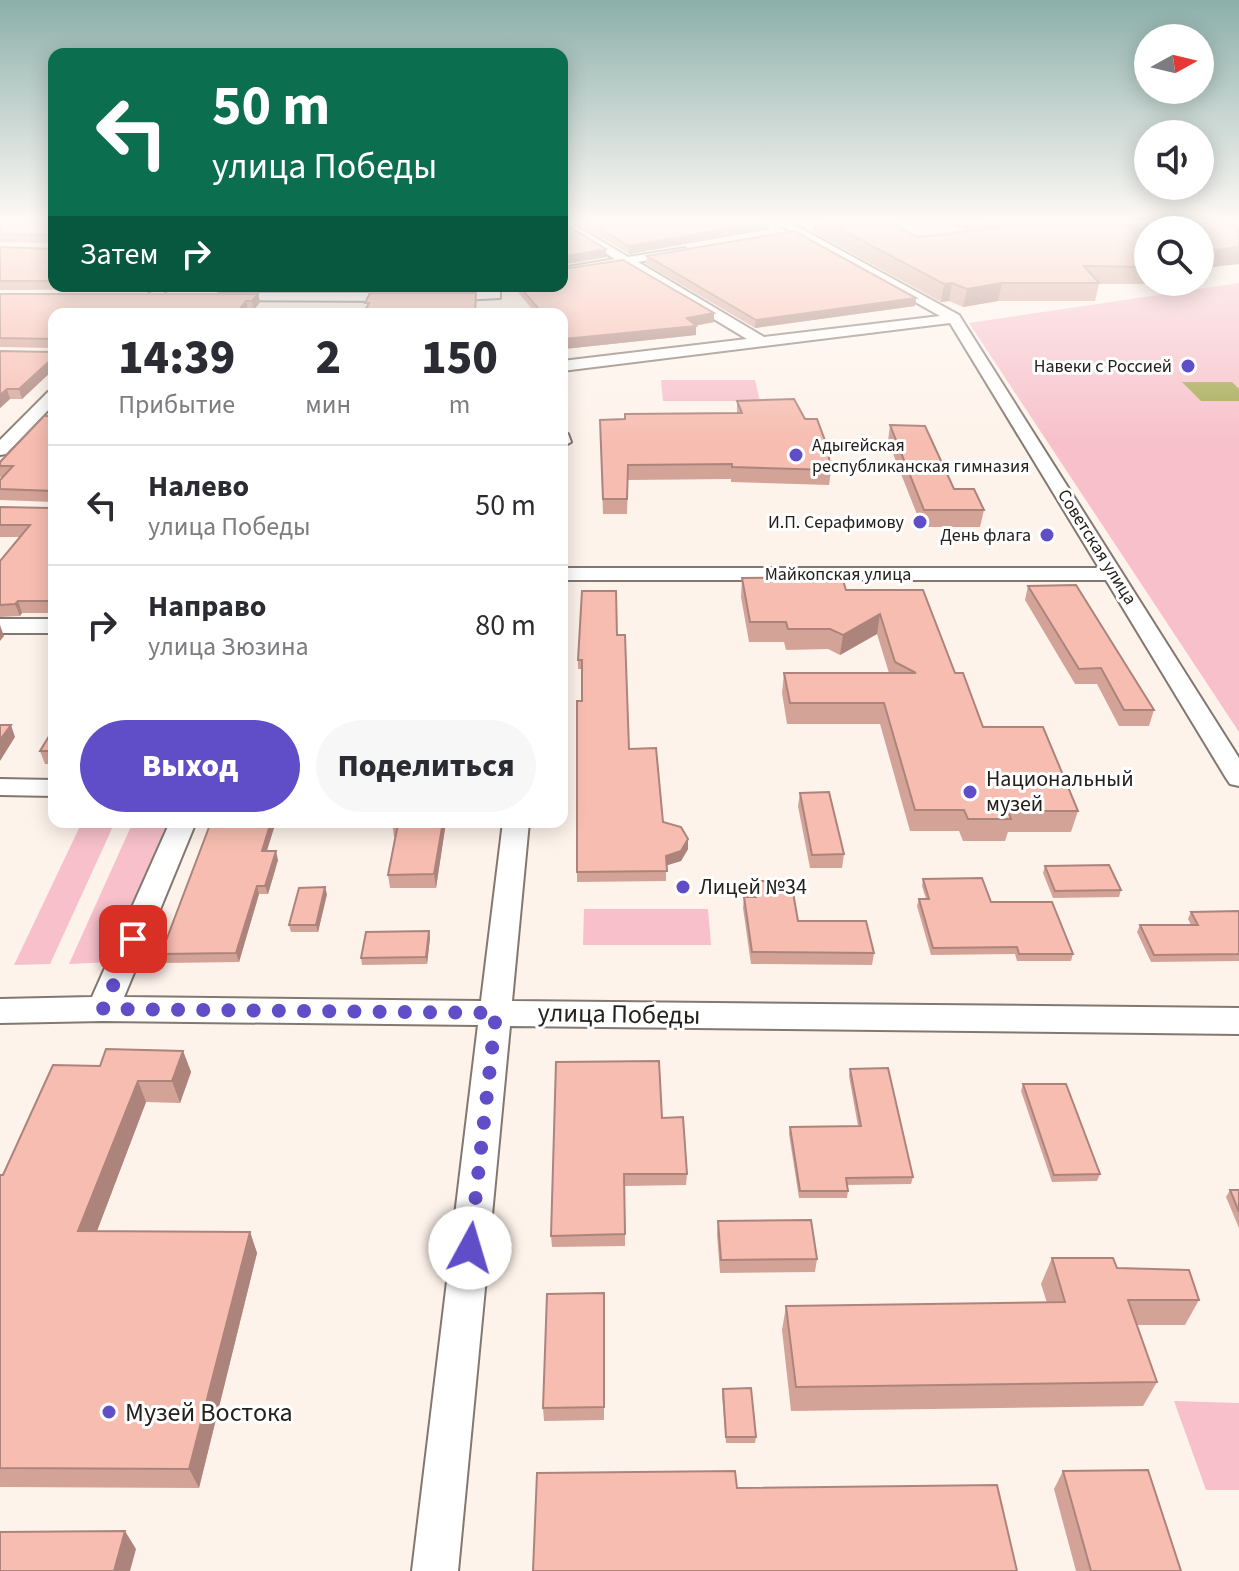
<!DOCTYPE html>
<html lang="ru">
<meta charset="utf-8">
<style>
:root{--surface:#fff;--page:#f7f7f7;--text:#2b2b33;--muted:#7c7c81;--line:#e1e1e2;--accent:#5f4ec7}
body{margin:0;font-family:"Source Sans 3",sans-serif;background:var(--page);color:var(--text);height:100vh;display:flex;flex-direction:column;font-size:30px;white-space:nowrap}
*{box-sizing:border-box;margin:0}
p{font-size:26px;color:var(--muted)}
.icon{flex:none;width:44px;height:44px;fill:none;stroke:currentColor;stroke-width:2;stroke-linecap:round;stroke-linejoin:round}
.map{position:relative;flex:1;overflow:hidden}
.panel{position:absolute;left:48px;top:308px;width:520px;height:520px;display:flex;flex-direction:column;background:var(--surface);border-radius:16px;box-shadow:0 4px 20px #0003}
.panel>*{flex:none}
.hud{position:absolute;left:48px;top:48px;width:520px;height:244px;border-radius:16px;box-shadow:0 4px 20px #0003;background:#0b6e4f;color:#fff;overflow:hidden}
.needle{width:52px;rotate:82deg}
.buttons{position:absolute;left:1134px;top:24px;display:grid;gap:16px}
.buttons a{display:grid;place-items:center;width:80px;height:80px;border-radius:50%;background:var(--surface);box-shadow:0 4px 20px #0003;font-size:40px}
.pin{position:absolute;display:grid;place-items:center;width:68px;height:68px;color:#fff;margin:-34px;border-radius:16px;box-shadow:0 4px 12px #0006}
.me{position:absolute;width:88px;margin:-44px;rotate:6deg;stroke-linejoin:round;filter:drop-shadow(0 0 6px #0008)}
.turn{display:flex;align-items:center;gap:28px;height:168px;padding:0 32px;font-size:36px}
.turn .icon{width:104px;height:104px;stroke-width:2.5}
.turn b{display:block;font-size:56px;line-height:68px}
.then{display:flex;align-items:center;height:76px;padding:0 32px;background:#0003;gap:16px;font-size:30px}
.eta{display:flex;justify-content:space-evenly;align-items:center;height:136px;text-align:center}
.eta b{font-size:48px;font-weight:800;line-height:56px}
.cta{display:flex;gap:16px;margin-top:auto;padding:16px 32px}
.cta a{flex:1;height:92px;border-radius:48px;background:var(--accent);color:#fff;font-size:32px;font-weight:800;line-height:92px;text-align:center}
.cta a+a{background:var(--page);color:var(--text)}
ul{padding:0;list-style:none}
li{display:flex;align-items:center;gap:24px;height:120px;padding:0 32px;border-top:2px solid var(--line)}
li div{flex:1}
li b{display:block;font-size:30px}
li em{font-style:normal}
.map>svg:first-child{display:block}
</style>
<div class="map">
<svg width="1239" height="1571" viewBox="0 0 1239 1571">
<rect width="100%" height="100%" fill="#fef3eb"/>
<g fill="#f7c0cb">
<path d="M1239 283V732L969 323Z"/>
<path d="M661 380H755L760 401H663Z"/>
<path d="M82 822H115L50 964 14 965Z"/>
<path d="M133 822H175L114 962 69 964Z"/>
<path d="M584 909H708L711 945H583Z"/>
<path d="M1174 1401 1239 1403V1490H1206Z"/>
</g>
<path fill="#a2a84e" d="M1182 382H1232L1239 389V401H1201Z"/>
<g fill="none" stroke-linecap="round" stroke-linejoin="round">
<g stroke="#83786f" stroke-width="4">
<g id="minor">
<path d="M562 223H571L628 257 685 248V254L638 262 764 337 940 316 776 223H791L959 315 1239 758V786L1230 784 1226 778 1106 580H562V568H1099L950 323 562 371V361L747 339 624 265 562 276V268L615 259 562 227Z"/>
<path d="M157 286H170L145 314H130Z"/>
<path d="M495 291 500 292V298L444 301 437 297 444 293Z"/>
<path d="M224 293H400L407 297 400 301 219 300V294Z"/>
<path d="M54 390V404L6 454 0 455V440L48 392Z"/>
<path d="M562 433 568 434 571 442 562 447Z"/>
<rect x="0" y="619" width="54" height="14"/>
<path d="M0 779 54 780V796L0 795Z"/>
<path d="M170 822H196L124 997 481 1001 503 822H529L512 1001 1239 1008V1034L510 1026 458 1571H412L478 1025 103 1021 0 1023V999L92 997Z"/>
</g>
</g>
<use href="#minor" fill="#fff" fill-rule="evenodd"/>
</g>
<g fill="#d4a398">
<path d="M0 223H54V286H477V288L0 290V247L52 249 53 243 0 242Z"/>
<path d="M577 223H769V229L629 254Z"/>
<path d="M814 223H901L899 228 918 237 966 231 947 223H1239V264L1211 267 1200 263V230H1148V242L1141 240 1148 245V282H1167V284H1099L1095 301H998L963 307 949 301 941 302 813 232Z"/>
<path d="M647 256 916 298 915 306 755 328 646 264Z"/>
<path d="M513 286H562L714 322 695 326 696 335 564 349 562 346V314H536Z"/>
<path d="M0 294H258L260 302 254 310 54 314V369L22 399H10L0 408V351L51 352 52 348 0 347Z"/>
<path d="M737 401 831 470 829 485 731 482V479L628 480 627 514H603L600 420 625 419 737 413Z"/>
<path d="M54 416V613H22L20 616 0 617V561L20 537H0V507L50 508 53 505V502L0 500V480L2 477H0V466Z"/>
<path d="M890 425 954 489 984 510 980 527H922L888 441Z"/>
<path d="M742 578 846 590H923L955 673 983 727 1078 811 1071 832H1008L1005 841H963L959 831H910L880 724H787L782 693 784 673H889L877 634 840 655 828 649 786 650 784 642H749L741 597Z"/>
<path d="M1028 586 1154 710 1149 726H1119L1097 684H1075L1025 600Z"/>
<path d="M617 635 629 749 663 822 688 849 681 861 666 865V881L577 882V701H582V669H578V660Z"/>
<path d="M54 728V764H45L40 751Z"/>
<path d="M800 793 844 854 842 868H810L798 806Z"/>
<path d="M392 822H446L436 888H390L388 875 395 837H394Z"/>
<path d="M267 851 278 860 268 894H259L239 962 164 963 161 954Z"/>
<path d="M1045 866 1121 890 1119 897 1053 898 1043 873Z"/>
<path d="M923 879 991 902 1073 954 1071 961H1017L1015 954 931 955 917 906 919 899H926L922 886Z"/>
<path d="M753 881 798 921 874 953 872 965 751 964 743 908 744 897H753Z"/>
<path d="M327 894 318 932H291L289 925Z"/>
<path d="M1239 911V961L1151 962 1137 932 1140 925H1191L1188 919 1191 912Z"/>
<path d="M429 931 430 938 427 964 362 965 361 958Z"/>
<path d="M183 1051 191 1072 180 1103 146 1102 97 1231 250 1232 257 1253 199 1488 0 1487V1175H3L100 1066Z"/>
<path d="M850 1069 913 1177 911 1184 847 1185 848 1191 847 1198H799L789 1134 790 1127 858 1126 849 1076Z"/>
<path d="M1023 1084 1100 1174 1097 1181 1052 1182 1021 1091Z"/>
<path d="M662 1118 687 1174 686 1185 625 1186V1246L552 1247 551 1236Z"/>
<path d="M1230 1190H1239V1228L1226 1197Z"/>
<path d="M718 1221 817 1259 815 1272 720 1273 717 1234Z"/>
<path d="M1052 1258 1117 1268 1199 1300 1185 1325H1137L1157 1382 1143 1406 791 1411 782 1330 786 1306 1047 1303 1041 1284Z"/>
<path d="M604 1293V1420L544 1421 543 1408Z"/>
<path d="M723 1389 756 1437 755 1443H726L722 1395Z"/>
<path d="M1063 1471 1181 1571H1076L1054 1489Z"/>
</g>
<g fill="#ad847c">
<path d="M758 223H769V229L629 254V246Z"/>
<path d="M1239 247V264L1211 267 1216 250Z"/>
<path d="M606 249 607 257 562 265V257Z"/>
<path d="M952 283 949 301 941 302 944 284Z"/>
<path d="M1002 283 998 301 963 307 967 289Z"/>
<path d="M258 294 260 302 254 310 252 301Z"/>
<path d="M916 298 915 306 755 328 756 320Z"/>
<path d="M246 301 248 310 245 314H236Z"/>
<path d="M714 313V322L687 327V318Z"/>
<path d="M696 326V335L564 349V339Z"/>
<path d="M54 357V369L22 399 19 389Z"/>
<path d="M7 389 10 399 0 408V395Z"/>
<path d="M18 601 22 613 20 616 15 604Z"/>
<path d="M880 614 877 634 840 655 843 635Z"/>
<path d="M0 625 4 636 0 641Z"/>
<path d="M11 725 15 737 0 761V740Z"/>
<path d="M271 822H276L264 860 262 851Z"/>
<path d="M443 822H446L436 888 434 874Z"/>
<path d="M688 839V849L681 861 665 866 666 856Z"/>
<path d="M276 851 278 860 268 894 265 886Z"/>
<path d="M257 886 259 894 239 962 236 953Z"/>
<path d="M325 887 327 894 318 932 316 925Z"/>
<path d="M429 931 430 938 427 964 426 957Z"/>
<path d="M183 1051 191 1072 180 1103 172 1081Z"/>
<path d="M138 1081 146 1102 89 1252 78 1231Z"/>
<path d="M250 1232 257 1253 199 1488 189 1469Z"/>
<path d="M125 1531 136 1549 130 1571H114Z"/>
</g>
<g fill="#f7bdb1" stroke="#ad847c" stroke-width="2">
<path d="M0 223H54V237L52 235 0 234Z"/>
<path d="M562 223H563L606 249 562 257Z"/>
<path d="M590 223H758L629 246Z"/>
<path d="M829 223H893L892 225 918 237 998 228 987 223H1123L1148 245V267L1084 266 1099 283H1002L967 289 952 283 944 284Z"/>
<path d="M1146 223H1230L1239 230V247L1216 250 1200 244V230H1164Z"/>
<path d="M794 231 916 298 756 320 647 256Z"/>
<path d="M54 241V281H0V247L52 249Z"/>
<path d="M623 260 714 313 687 318 696 326 564 339 562 337V314H543L519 286H562V269Z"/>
<path d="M370 293H476L475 314H363L369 303H365Z"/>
<path d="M0 294H258L252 301H246L236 314H54V341L51 339 0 338Z"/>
<path d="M54 343V357L19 389H7L0 395V351L51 352Z"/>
<path d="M794 399 805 419H817L827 446 831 470 732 467V464L628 465 627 499H603L600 420 625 419V414L742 413 737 401Z"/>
<path d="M44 416H54V601H18L15 604 0 605V561L30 525H0V507L50 508 53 505V491L0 489V480L13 466H0V462Z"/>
<path d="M890 425 925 426 954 489H974L984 510H924Z"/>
<path d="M842 577 846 590H923L955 673H963L983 727H1043L1078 811H1008L1011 819H968L964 810H915L884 703H790L784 673H916L895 662 880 614 843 635 830 629H788L786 622H750L742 578Z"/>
<path d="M1076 585 1154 710H1124L1101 668 1079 669 1028 586Z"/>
<path d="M582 591H616L617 635H625L629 749 656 748 663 822 681 827 688 839 681 851 666 856 667 871 577 872V701H582V660H578Z"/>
<path d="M0 725H11L0 740Z"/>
<path d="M54 728V751H40Z"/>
<path d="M829 792 844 854 812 855 800 793Z"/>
<path d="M211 822H271L262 851H276L265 886H257L236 953 161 954Z"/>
<path d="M392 822H443L434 874 388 875 398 824H392Z"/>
<path d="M1109 865 1121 890 1055 891 1045 866Z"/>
<path d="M982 878 991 902H1052L1073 954H1019L1017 947 933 948 919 899H929L923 879Z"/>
<path d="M753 881H791L798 921H866L874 953 752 952 744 897H756Z"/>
<path d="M325 887 316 925H289L299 888Z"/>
<path d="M1239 911V954L1154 955 1140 925H1198L1191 912Z"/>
<path d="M429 931 426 957 361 958 366 932Z"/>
<path d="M106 1049 183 1051 172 1081H138L78 1231 250 1232 189 1469 0 1468V1175H3L53 1065 100 1066Z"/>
<path d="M659 1061 662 1118 683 1117 687 1174H624L625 1234 551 1236 556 1062Z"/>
<path d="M888 1068 913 1177 846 1178 848 1191H800L790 1127 861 1126 850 1069Z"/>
<path d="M1023 1084H1066L1100 1174 1054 1175Z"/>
<path d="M1230 1190H1239V1212Z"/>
<path d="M811 1220 817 1259 721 1260 718 1221Z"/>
<path d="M1052 1258H1113L1117 1268 1189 1270 1199 1300H1128L1157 1382 796 1387 786 1306 1065 1302Z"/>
<path d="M604 1293V1407L543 1408 547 1294Z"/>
<path d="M751 1388 756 1437H726L723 1389Z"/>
<path d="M1148 1470 1181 1571H1091L1063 1471Z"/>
<path d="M735 1471 737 1488 997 1485 1017 1571H533L537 1473Z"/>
<path d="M125 1531 114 1571H0V1532Z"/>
</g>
<linearGradient id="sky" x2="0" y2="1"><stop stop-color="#8cafaa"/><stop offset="0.5" stop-color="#fffaf6"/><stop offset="1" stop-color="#fffaf6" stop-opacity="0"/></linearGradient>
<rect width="1239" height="443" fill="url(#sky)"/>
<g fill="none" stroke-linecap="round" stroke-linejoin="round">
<path stroke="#5f4ec7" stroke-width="14" stroke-dasharray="0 25.2" d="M133 939 103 1009 496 1013 470 1248"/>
</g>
<g fill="#5f4ec7" stroke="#fff" stroke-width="3">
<circle cx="1188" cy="366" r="8"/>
<circle cx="796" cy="455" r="8"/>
<circle cx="920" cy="522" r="8"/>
<circle cx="1047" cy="535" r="8"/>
<circle cx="970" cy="792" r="8"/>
<circle cx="683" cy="887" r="8"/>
<circle cx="109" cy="1412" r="8"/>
</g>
<g text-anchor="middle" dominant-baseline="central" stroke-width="6" stroke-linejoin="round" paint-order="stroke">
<g font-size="18" fill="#24201c" stroke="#fff" text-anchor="end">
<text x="1172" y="366">Навеки с Россией</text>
<text x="812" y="445" text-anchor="start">Адыгейская<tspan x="812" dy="21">республиканская гимназия</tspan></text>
<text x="904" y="522">И.П. Серафимову</text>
<text x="1031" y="535">День флага</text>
</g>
<g font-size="18" fill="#24201c" stroke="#fff">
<text transform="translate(1097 547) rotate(58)">Советская улица</text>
<text x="838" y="574">Майкопская улица</text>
</g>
<g font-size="22" fill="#24201c" stroke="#fff" text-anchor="start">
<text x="986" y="779">Национальный<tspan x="986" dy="25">музей</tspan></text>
<text x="699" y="887">Лицей №34</text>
</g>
<g font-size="26" fill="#24201c" stroke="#fff">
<text transform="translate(619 1014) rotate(1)">улица Победы</text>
</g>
<g font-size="26" fill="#24201c" stroke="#fff" text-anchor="start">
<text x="125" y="1412">Музей Востока</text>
</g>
</g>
</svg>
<div class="buttons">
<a><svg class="needle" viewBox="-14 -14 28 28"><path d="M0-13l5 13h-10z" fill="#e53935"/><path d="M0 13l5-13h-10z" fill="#7c7c81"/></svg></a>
<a><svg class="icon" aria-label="sound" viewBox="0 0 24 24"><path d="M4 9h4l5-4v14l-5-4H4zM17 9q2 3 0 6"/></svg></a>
<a><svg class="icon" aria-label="search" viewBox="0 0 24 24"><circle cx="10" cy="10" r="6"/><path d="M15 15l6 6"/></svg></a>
</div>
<div class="pin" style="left:133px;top:939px;background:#d93025"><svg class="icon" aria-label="arrive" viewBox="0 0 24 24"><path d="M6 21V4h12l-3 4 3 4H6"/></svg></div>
<svg class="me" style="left:470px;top:1248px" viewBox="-20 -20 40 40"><circle r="19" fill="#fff"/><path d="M0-13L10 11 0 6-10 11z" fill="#5f4ec7"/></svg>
<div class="hud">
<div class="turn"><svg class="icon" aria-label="left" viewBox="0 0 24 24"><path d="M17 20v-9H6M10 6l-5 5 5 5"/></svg><div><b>50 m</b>улица Победы</div></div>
<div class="then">Затем<svg class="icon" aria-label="right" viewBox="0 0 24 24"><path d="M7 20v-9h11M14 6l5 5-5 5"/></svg></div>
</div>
<section class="panel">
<div class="eta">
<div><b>14:39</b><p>Прибытие</p></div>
<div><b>2</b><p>мин</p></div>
<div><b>150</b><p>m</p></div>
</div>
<ul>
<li><svg class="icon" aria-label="left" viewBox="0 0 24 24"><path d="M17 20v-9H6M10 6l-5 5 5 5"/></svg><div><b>Налево</b><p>улица Победы</p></div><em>50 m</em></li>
<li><svg class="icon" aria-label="right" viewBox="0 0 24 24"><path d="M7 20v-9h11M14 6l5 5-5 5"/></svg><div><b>Направо</b><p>улица Зюзина</p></div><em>80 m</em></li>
</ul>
<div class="cta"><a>Выход</a><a>Поделиться</a></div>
</section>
</div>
